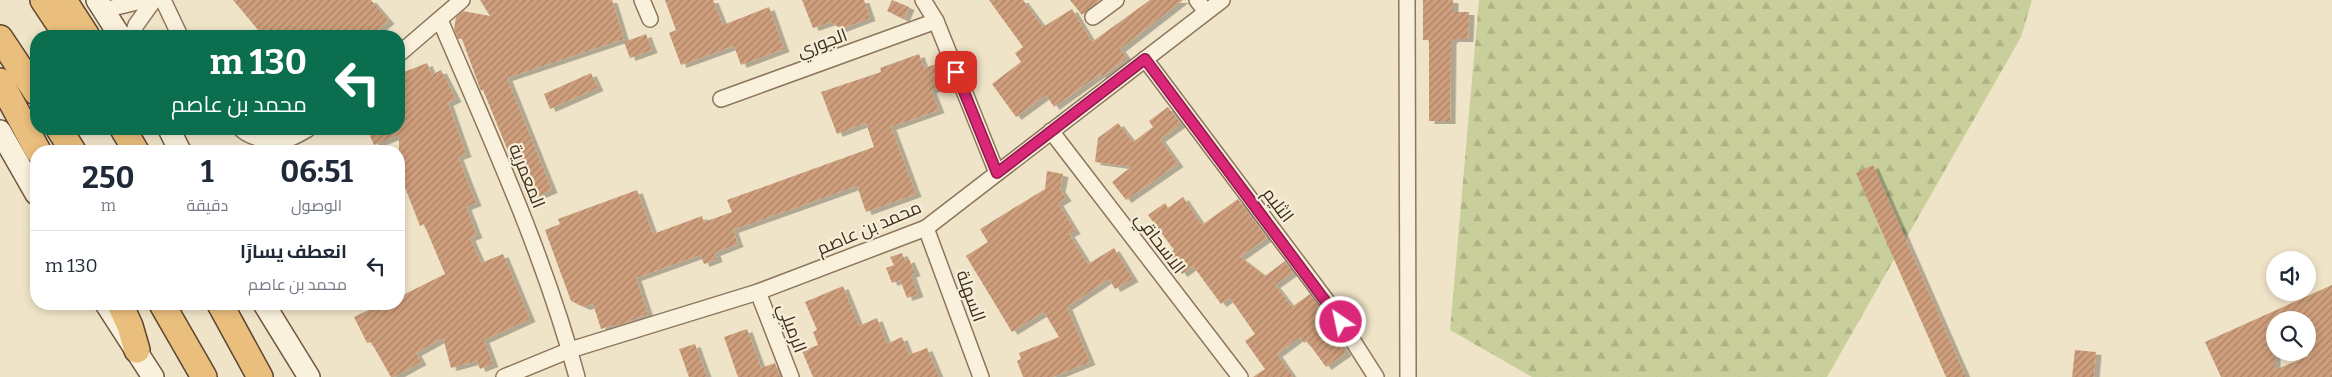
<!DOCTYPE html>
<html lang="ar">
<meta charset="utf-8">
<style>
:root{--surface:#fff;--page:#f2f2f3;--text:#1f2937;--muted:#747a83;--line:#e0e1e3}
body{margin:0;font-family:Bitter,Cairo,serif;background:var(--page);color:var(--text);direction:rtl;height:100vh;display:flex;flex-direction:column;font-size:19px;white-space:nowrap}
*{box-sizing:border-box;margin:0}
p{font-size:16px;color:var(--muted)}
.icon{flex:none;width:28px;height:28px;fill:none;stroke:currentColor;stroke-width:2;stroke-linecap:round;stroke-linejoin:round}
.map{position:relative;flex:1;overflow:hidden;direction:ltr}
.panel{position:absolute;left:30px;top:145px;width:375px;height:165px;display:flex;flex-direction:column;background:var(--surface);border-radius:20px;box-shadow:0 2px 8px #0003;direction:rtl}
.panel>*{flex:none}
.guide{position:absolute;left:30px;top:30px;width:375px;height:105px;border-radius:20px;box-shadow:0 2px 8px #0003;direction:rtl;background:#0b6e4f;color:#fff;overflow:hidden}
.buttons{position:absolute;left:2266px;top:251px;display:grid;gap:10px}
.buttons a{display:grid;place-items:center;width:50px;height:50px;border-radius:50%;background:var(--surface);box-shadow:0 2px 8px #0003;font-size:25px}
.pin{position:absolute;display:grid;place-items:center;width:42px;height:42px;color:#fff;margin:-21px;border-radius:10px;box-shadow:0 2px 8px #0006}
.me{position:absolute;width:55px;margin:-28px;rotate:326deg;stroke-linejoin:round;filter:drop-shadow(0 0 4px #0008)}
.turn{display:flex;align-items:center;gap:18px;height:105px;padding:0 15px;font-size:22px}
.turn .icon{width:65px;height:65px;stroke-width:2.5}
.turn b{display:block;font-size:35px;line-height:42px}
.eta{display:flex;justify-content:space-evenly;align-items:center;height:85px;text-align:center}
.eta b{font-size:30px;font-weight:700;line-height:35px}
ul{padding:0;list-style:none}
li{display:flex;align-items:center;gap:15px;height:70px;padding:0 15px;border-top:1px solid var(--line)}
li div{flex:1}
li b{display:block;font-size:19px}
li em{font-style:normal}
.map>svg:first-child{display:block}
</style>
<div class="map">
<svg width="2332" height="377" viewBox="0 0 2332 377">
<defs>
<pattern id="forest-firs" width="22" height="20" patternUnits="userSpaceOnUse" patternTransform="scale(1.25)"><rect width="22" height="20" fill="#c9cf9b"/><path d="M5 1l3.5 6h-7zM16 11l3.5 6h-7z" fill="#aeb285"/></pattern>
<pattern id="building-hatch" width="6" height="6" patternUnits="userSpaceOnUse" patternTransform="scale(1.25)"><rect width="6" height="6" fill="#cf9f7d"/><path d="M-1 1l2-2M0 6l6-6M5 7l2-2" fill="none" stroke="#a98266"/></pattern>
<filter id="shadow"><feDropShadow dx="5.5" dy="3" stdDeviation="0" flood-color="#0004"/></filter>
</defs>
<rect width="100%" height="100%" fill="#f0e4c8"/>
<path fill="url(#forest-firs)" d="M1479 0H2032L2021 37 1827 377H1532L1450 330Z"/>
<g fill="url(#building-hatch)" fill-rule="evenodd" filter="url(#shadow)">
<path d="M233 0H371L389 21 370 36H263Z"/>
<path d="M480 0H612L624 39 507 78 552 190 528 200 483 90 481 91 462 39H458L454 29 456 17 463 11 490 16Z"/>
<path d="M665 0H713L723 25 769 7 784 49 741 65 734 46 681 65 669 33 676 30Z"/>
<path d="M802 0H864L870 18 841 29 831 22 813 28Z"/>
<path d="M892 0 909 7 904 19 887 11Z"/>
<path d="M989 0H1023L1043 27 1072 9 1092 42 1150 0H1183L1120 49 1127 58 1102 77 1100 74 1054 107 1046 95 1016 117 992 84 1021 62 1015 53 1023 47Z"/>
<path d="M1070 0H1100L1082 15Z"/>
<path d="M1423 0H1453V12H1469L1468 39H1453L1451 41 1450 121H1429V40H1423Z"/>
<path d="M646 34 652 50 630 58 624 42Z"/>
<path d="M919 54 924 68 937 64 943 86 931 90 939 110 891 127 916 194 866 212 857 186 733 230 738 244 715 253 717 259 704 264 700 255 636 278 648 314 614 327 613 325 601 329 593 304 585 307 571 301 545 230 560 224 558 219 637 190 653 234 702 216 704 222 732 212 727 200 874 147 866 123 837 134 821 92 881 72 880 68Z"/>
<path d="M427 63 432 75 441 70 456 99 448 103 466 154 458 157 476 203 466 207 477 235 470 238 481 263 503 254 530 319 484 340 493 364 480 369 477 361 451 368 443 338 416 353 421 362 394 377H391L371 342 367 343 354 317 381 304H399V297L445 274 424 224 420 226 399 172V135L374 145 367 129H399V74Z"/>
<path d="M591 73 598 88 550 109 544 94Z"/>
<path d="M1168 107 1181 124 1160 139 1178 164 1126 200 1112 182 1131 167 1095 162 1098 138 1118 123 1133 142 1153 127 1149 121Z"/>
<path d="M1873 165 1966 377H1946L1856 173Z"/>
<path d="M1047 171 1063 174 1060 189 1066 198 1058 203 1075 231 1069 234 1088 264 1114 248 1133 279 1115 289 1109 279 1067 307 1090 362 1053 377H1023L1017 361 1021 359 1019 353 1059 337 1044 312 1012 332 966 256 988 242 980 229 1045 189Z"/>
<path d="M1183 197 1202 225 1238 199 1267 238 1240 257 1265 276 1285 261 1293 272 1275 285 1292 307 1310 294 1331 323 1327 326 1346 353 1326 367 1307 341 1304 343 1300 337 1277 354 1293 377H1253L1265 369 1245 341 1255 334 1230 298 1221 304 1193 266 1182 274 1168 254 1174 250 1148 215 1165 203 1168 208Z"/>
<path d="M902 253 905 261 909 259 915 273 911 275 918 294 907 298 900 280 892 283 886 268 894 265 890 257Z"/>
<path d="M2332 285V377H2221L2205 342ZM2275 320H2308V356L2275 370Z"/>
<path d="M843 286 859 326 877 318 887 344 902 337 909 355 927 348 939 377H813L802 351 818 345 813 332 817 330 805 302Z"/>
<path d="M747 329 761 368 775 363 780 377H738L724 337Z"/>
<path d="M695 344 707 377H689L679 349Z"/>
<path d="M2075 350 2096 352 2094 377H2072Z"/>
</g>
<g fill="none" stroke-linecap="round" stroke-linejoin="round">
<g stroke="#8d765c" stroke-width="18">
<g id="minor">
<path d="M163 0 180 36"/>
<path d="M642 0 650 19"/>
<path d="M923 0 936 21 997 173"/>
<path d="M1197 0 1206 12"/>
<path d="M1407 0 1408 377"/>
<path d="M104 10 145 0"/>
<path d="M1093 17 1116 0"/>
<path d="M440 20C490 137 544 254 577 377"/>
<path d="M132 36 136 25 154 0"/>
<path d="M399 54 462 0"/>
<path d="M1145 59 1332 308 1376 377"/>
<path d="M721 99 936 21"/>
<path d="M241 129C250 138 270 142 283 141 291 139 301 133 308 129"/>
<path d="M1051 131 1240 377"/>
<path d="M926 228 981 377"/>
<path d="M758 292 791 377"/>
<path d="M504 377 570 350 758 292 926 228 1222 0"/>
</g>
</g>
<g stroke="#6f573f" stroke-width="24">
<g id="secondary">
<path d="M97 0 120 36"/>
<path d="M169 129 180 151"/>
<path d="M0 131 36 194"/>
<path d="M106 304 153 377"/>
<path d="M264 304 309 377"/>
</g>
</g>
<g stroke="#5b4430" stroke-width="28">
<g id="trunk">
<path d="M43 0 67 36"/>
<path d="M65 2 87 36"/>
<path d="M0 38 36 92"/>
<path d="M0 81 38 151"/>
<path d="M59 129 73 151"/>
<path d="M123 129 136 151"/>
<path d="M120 304 130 326 137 350"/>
<path d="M162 304 204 377"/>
<path d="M220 304 260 377"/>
</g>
</g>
<use href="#minor" stroke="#faf1dc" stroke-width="15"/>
<use href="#secondary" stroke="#faf1dc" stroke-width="21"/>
<use href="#trunk" stroke="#eabe7c" stroke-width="25"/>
</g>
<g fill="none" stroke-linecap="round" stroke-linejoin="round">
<g stroke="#8e194d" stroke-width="12">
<path id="route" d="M956 72 997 173 1145 59 1341 322"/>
</g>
<use href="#route" stroke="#db2777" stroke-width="9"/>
</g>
<g text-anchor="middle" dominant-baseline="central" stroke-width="4.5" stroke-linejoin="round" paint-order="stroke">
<g font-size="18" fill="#3d2e20" stroke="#f7eed8">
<text transform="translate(822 43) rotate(-20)">الجوري</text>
<text transform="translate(527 176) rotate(68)">المعمرية</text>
<text transform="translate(1278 205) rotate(53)">الثليم</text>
<text transform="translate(869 228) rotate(-23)">محمد بن عاصم</text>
<text transform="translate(1160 243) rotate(53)">الاسحاقي</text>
<text transform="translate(971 296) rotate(70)">السهلة</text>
<text transform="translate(792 328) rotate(69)">الرميلي</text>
</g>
</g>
</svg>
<div class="buttons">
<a><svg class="icon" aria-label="sound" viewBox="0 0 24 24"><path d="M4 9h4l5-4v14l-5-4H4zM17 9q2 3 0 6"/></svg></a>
<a><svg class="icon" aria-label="search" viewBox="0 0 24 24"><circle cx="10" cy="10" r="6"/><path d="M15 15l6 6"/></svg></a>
</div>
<div class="pin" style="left:956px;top:72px;background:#d93025"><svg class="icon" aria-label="arrive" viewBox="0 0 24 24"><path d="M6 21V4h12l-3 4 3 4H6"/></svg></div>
<svg class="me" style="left:1341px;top:322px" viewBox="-20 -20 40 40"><circle r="17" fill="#db2777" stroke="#fff" stroke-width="3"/><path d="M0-11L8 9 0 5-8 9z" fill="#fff"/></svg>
<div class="guide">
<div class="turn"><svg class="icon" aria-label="left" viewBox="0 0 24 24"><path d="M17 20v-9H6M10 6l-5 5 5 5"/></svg><div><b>130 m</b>محمد بن عاصم</div></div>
</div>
<section class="panel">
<div class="eta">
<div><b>06:51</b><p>الوصول</p></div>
<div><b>1</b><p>دقيقة</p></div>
<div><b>250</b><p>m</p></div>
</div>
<ul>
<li><svg class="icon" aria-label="left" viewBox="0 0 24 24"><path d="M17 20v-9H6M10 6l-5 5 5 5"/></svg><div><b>انعطف يسارًا</b><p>محمد بن عاصم</p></div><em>130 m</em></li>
</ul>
</section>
</div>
